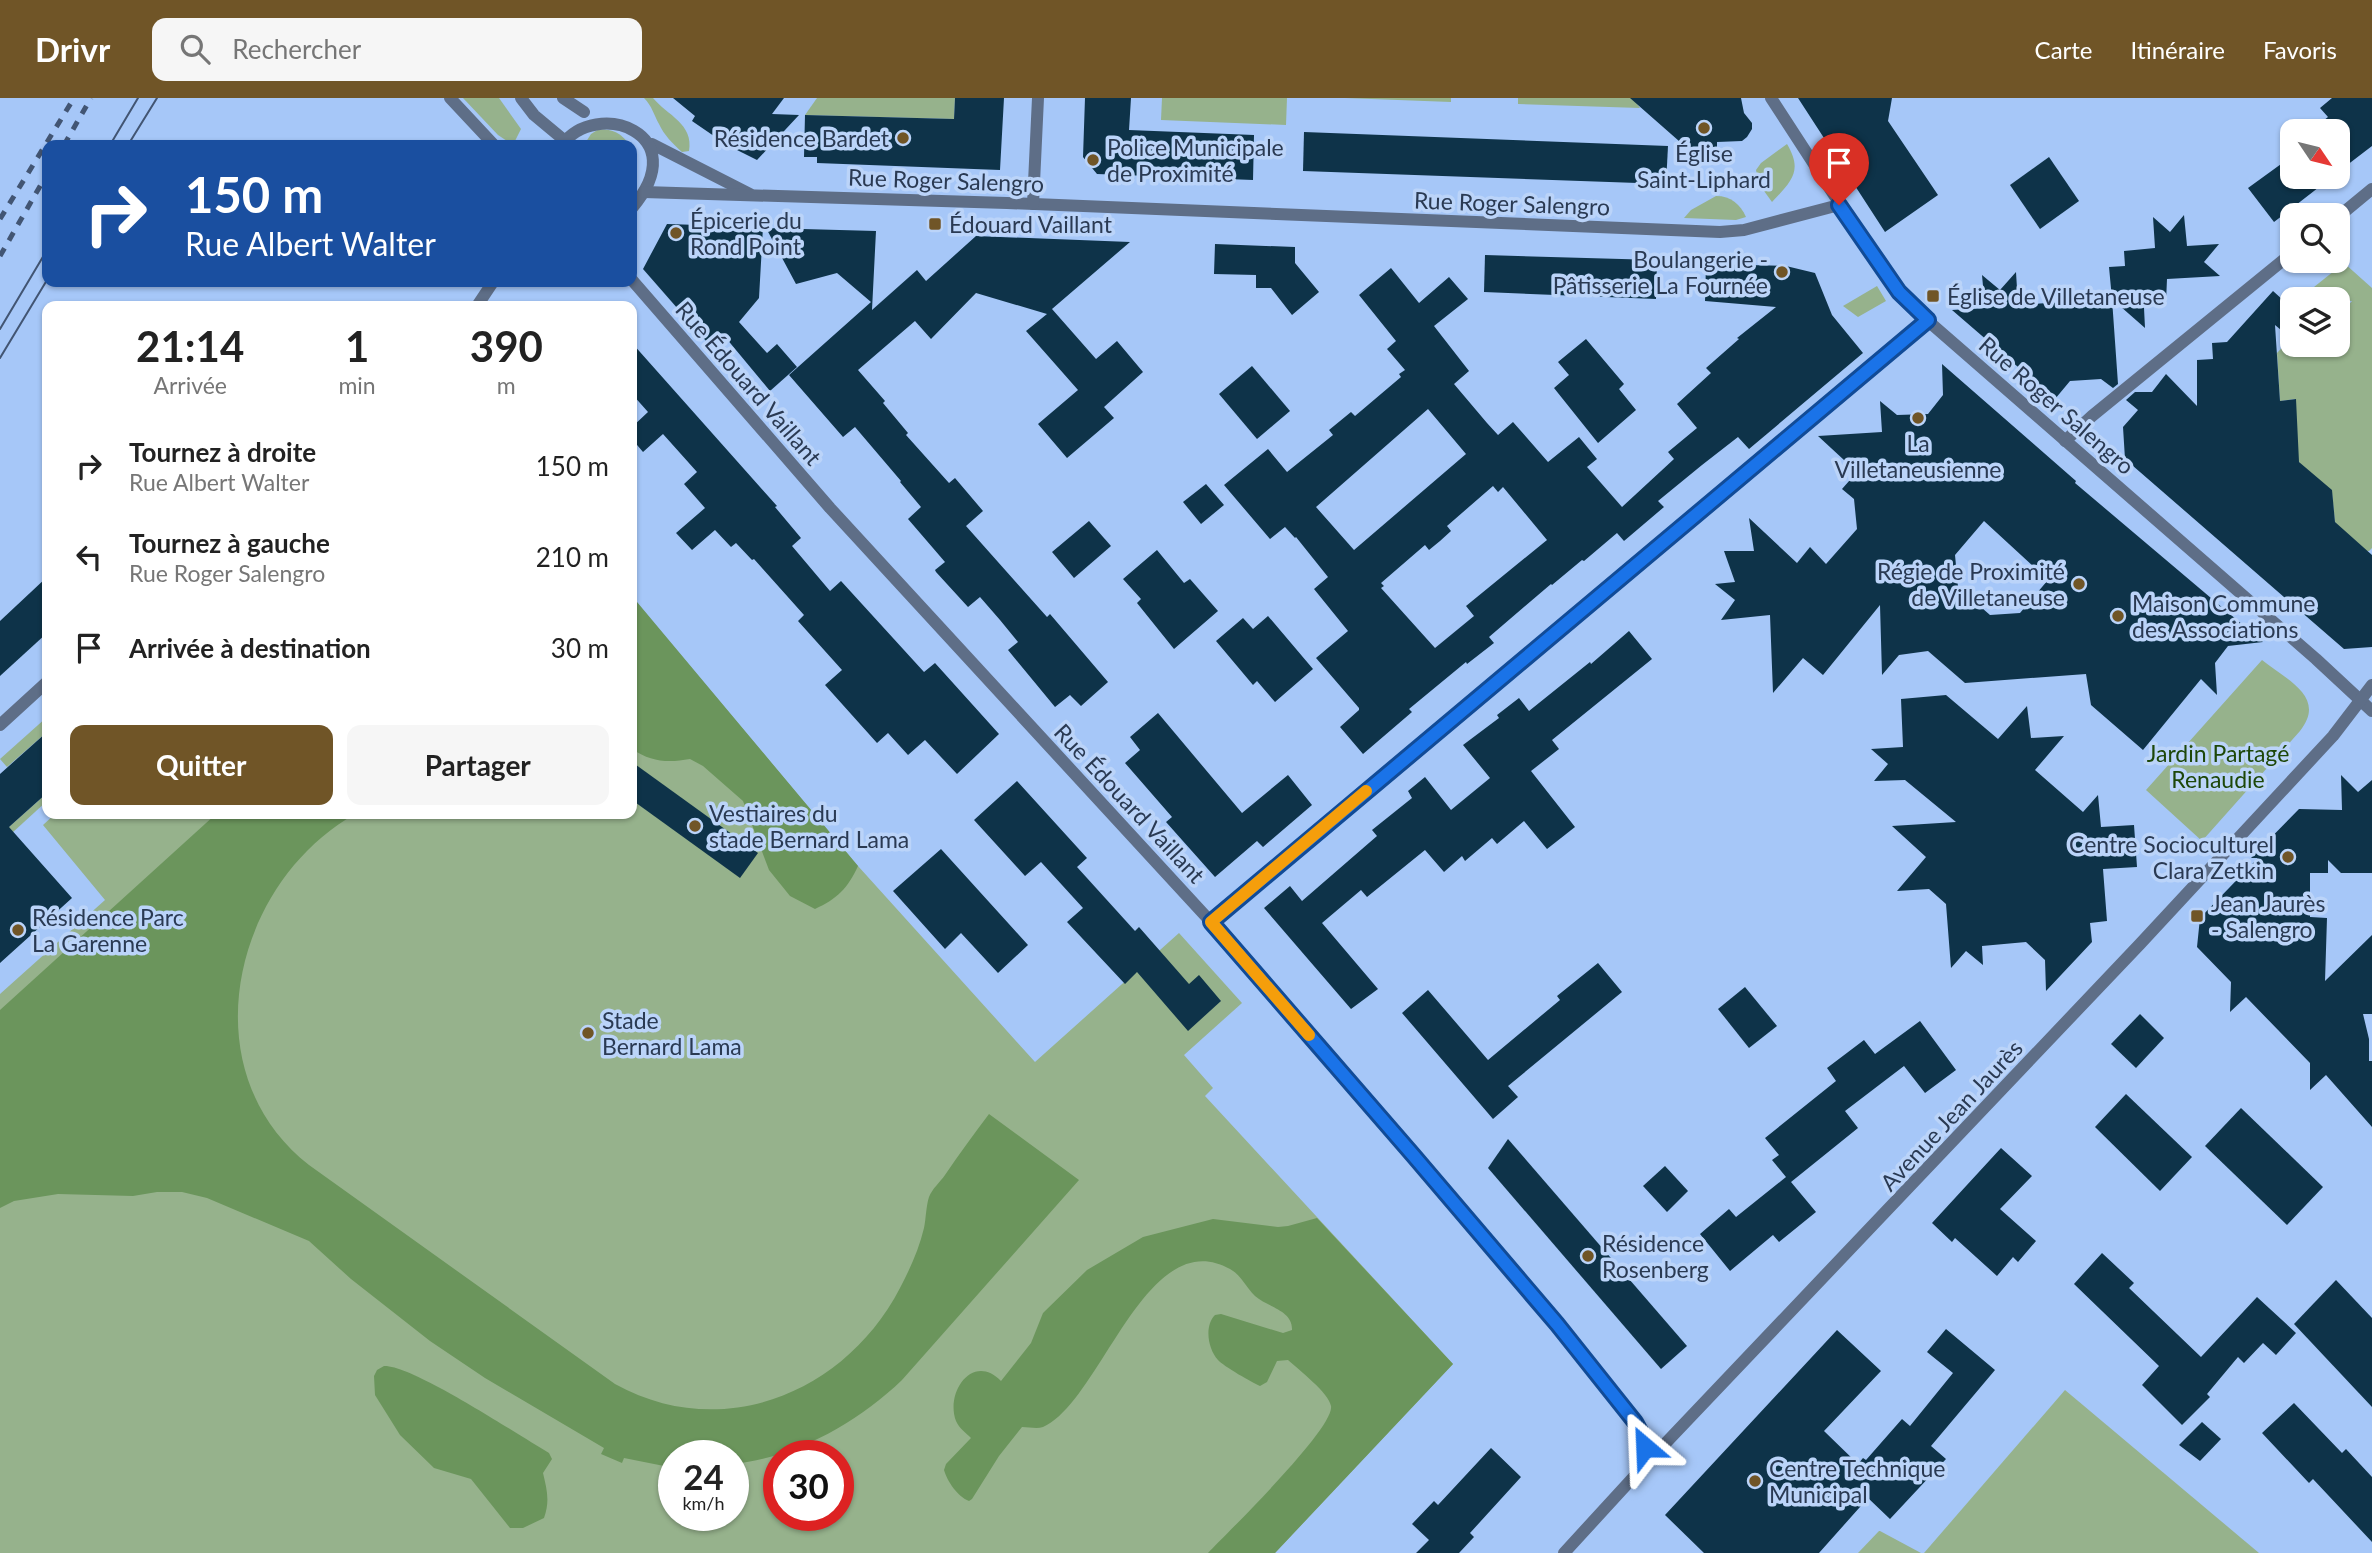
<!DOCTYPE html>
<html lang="fr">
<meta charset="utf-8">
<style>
:root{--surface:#fff;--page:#f6f6f6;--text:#222;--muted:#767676;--accent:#705527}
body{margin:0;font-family:Lato,sans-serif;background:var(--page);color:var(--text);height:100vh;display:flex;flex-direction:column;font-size:26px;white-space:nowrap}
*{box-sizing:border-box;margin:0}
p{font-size:23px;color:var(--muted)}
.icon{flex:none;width:38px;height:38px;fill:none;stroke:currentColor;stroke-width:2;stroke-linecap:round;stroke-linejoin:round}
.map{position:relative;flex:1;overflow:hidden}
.side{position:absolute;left:42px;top:203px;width:595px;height:518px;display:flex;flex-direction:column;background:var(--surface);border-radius:14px;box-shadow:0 2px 5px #0004}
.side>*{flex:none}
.banner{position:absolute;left:42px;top:42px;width:595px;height:147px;border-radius:14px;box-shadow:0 2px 5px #0004;background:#1a4fa0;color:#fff;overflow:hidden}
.needle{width:46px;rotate:125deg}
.fabs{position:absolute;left:2280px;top:21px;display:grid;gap:14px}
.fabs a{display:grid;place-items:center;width:70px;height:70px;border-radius:14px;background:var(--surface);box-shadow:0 2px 5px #0004;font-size:35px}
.speed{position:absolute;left:658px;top:1342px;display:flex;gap:14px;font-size:35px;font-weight:700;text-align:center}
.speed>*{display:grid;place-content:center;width:91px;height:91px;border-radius:50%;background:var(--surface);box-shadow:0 2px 5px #0004;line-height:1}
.speed small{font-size:18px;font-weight:400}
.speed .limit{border:10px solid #d22;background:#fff;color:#111}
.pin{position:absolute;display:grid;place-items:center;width:60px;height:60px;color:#fff;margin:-72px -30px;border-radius:50% 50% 50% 0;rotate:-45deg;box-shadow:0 0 7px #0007}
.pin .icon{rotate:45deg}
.me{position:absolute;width:77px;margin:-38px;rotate:334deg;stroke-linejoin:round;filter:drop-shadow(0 0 5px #0008)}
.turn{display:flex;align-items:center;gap:24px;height:147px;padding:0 28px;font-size:32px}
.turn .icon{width:91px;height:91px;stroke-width:2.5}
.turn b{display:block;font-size:49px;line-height:60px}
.eta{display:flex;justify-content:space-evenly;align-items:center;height:119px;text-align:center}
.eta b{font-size:42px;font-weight:700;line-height:49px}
.button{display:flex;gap:14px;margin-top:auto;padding:14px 28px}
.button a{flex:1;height:80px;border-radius:14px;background:var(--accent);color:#fff;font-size:28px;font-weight:700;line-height:80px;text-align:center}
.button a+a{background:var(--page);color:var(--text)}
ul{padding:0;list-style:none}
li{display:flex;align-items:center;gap:21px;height:91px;padding:0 28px}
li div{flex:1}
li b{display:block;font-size:26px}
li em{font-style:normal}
header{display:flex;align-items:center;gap:42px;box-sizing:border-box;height:98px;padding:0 35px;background:var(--accent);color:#fff}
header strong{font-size:33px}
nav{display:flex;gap:38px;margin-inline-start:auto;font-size:24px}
.search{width:490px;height:63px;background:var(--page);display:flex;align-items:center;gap:18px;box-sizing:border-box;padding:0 24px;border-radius:14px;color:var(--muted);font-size:26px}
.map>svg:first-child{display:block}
</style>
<header>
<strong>Drivr</strong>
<div class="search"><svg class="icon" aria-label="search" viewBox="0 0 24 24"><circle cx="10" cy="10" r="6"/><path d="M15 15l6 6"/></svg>Rechercher</div>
<nav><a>Carte</a><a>Itinéraire</a><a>Favoris</a></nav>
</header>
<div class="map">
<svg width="2372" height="1455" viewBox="0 0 2372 1455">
<rect width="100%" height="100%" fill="#a6c7f8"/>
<g fill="#96b28c" fill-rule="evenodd">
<path d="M463 0H499L521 31 513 47 498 37Z"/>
<path d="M644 0H653C667 17 694 26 689 53L682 54C673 46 664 37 659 26 654 17 652 8 644 0Z"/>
<path d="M817 0H955L954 21 805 17Z"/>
<path d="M1162 0H1287L1286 27 1161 22Z"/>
<path d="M1345 0H1451V4Z"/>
<path d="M1518 0H1633L1640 10 1518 6Z"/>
<path d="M599 31C613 32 621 34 629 47H584L591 36Z"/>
<path d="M1787 46C1803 73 1792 83 1772 104L1759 86 1756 72 1761 65Z"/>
<path d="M1716 98C1731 98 1740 106 1746 119L1736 122 1684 120 1691 112Z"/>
<path d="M2344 165 2372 190V450L2369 453 2353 454 2335 424 2332 395 2271 397 2300 365 2283 350 2295 301 2280 303 2277 255 2291 240 2292 247H2299L2308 254 2314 247H2338V219L2352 203 2299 201Z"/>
<path d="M1877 188 1886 203 1858 219 1843 208Z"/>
<path d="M632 499 858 768 1035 964 1179 835 1242 905 1184 957 1213 990 1205 998 1453 1266 1275 1455H0V896L105 802 43 727 55 716H632ZM674 1358H733V1418H674ZM779 1358H838V1418H779Z"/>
<path d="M2262 562C2287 582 2327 599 2300 633L2202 743 2146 692Z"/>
<path d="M47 619V634L7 669 0 661Z"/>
<path d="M47 695V703L0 746V737Z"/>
<path d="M2065 1292 2259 1455H1924Z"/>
<path d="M1879 1433H1880L1921 1455H1858Z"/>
</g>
<g fill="#6b955c">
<path d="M632 498 858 768C848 790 837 801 815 811L790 798 769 772 743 703 703 668 690 661C668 665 651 664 632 651Z"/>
<path d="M216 716H355C232 786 189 973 309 1067L615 1286C721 1345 845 1296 900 1190 910 1171 919 1151 924 1130 926 1121 926 1108 929 1099 932 1091 940 1084 945 1077 959 1056 974 1036 989 1016L1079 1082 902 1282C856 1326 796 1359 733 1366V1358H674V1370L624 1360 622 1365 601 1356 604 1350 485 1280 430 1243 351 1181 309 1143 207 1100 182 1094H157L133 1098 58 1096 14 1103 0 1110V912Z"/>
<path d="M1317 1120 1453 1266 1275 1455H1208C1227 1435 1335 1330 1331 1308 1329 1295 1299 1272 1288 1262L1277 1263 1267 1284 1260 1288C1253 1285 1223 1268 1218 1262 1208 1251 1204 1228 1215 1217L1221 1216 1283 1235 1292 1232C1293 1212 1267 1209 1255 1198 1246 1189 1241 1177 1230 1171 1146 1124 1101 1304 1043 1329 1037 1331 1029 1329 1022 1329L999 1358 972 1401 969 1403C958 1399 947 1383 944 1372L946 1366 971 1340C966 1335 959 1330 956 1323 945 1294 973 1254 1001 1283L1031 1245 1043 1215 1087 1172 1143 1139 1213 1121 1278 1129 1288 1128Z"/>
<path d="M384 1268C413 1267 518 1337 549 1355L552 1361 543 1375C547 1392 550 1403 544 1420L523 1430H510L471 1381 434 1370 400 1337 375 1297 374 1278 377 1272Z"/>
</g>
<g fill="#0e3349" fill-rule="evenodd">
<path d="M673 0H784L772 16 799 17 757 62 727 47 692 23 695 18Z"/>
<path d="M955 0H1004L1000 72 817 65V59H804L805 17 954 21Z"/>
<path d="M1085 0H1131L1129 32 1254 37 1253 82 1097 76 1083 59Z"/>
<path d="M1630 0H1741L1744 15 1752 25V31L1747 39 1742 43 1717 44V51L1707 53 1704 65Z"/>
<path d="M1798 0H1892L1888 23 1938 97 1885 134Z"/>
<path d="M2332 0H2372V48L2338 74V33H2310L2328 19 2320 10Z"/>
<path d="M1304 34 1668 48 1666 86 1303 73Z"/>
<path d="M2292 58V79H2332L2274 124 2248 90Z"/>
<path d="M2049 59 2079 103 2040 131 2010 87Z"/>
<path d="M2184 117 2187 148 2219 146 2204 164 2220 178 2167 181 2166 204 2144 210 2145 230 2112 201 2118 286 2113 290 2101 281 2070 283 2055 301 1952 212 1985 210 1982 177 2000 192 2016 174 2018 207 2112 201 2109 169 2125 168 2124 153 2155 150 2153 119 2170 134Z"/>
<path d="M667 126 763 129 759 200 739 224 767 255 777 246 797 269 770 293 726 240 713 251 643 171Z"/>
<path d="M766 130 876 133 872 212 917 172 926 183 976 138 1130 144 1052 211 1096 261 1117 243 1143 274 1104 309 1114 320 1067 360 1038 326 1078 292 1026 233 1047 216 976 195 931 241 915 223 858 272 885 303 883 305 908 335 906 337 949 385 955 380 983 413 966 428 1047 519 1050 516 1108 584 1081 608 1070 597 1055 609 1008 552 1018 544 1000 522 980 499 968 509 936 474 935 472 945 464 908 421 921 409 900 384 901 383 855 329 843 339 789 277 871 204 837 175 796 186Z"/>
<path d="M1215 146 1295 149V165L1319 194 1292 217 1271 190H1256V177L1214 176Z"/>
<path d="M1485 157 1657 162 1656 201 1484 194Z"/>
<path d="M1706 166 1786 168 1815 175 1832 217 1863 255 1749 351 1738 339 1702 367 1658 403 1664 409 1624 443 1617 435 1584 463 1582 462 1552 487 1551 486 1489 539 1494 545 1467 566 1466 564 1409 611 1412 614 1363 656 1340 629 1359 612V610L1316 560 1348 533 1314 491 1328 479 1296 439 1295 440 1285 429 1270 441 1224 387 1268 351 1287 374 1333 337 1329 332 1351 314 1355 318 1401 279 1399 276 1405 272 1387 251 1396 243 1359 197 1391 170 1419 205 1449 179 1468 201 1434 228 1469 273 1454 286 1487 325 1498 337 1513 324 1548 364 1579 339 1597 361 1587 369 1622 409 1674 361 1668 354 1697 330 1677 306 1711 275 1706 270 1739 241 1737 240 1776 209 1705 203ZM1428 311 1466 356 1354 452 1316 409ZM1493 388 1498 394 1503 389 1547 442 1466 508 1474 518 1435 550 1381 490 1384 488 1381 485 1425 447 1429 452 1440 443 1451 433 1447 428Z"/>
<path d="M2273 193 2292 210V241L2275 227 2280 303 2296 301 2299 364 2332 392 2335 424 2372 457V549L2344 551 2125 361 2123 329 2138 312 2126 302 2135 294H2152L2166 276 2197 308V262L2213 261 2212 245 2227 244Z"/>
<path d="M1586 241 1624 286 1619 291 1636 312 1598 345 1554 290 1569 277 1558 264Z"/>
<path d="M632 245 777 408 775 409 801 440 792 448 830 493 841 483 924 574 935 565 999 636 957 676 925 642 908 657 888 635 877 645 825 587 842 572 798 523 804 517 754 461 752 462 736 445 731 449 715 432 692 452 676 435 705 410 684 386 697 374 663 336 643 354 632 341V329L648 314 632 296Z"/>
<path d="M1942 266 2076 383 2075 385 2263 544 2228 548 2215 565 2217 597 2201 581 2143 652 2091 607 2086 576 1965 585 1928 553 1899 557 1882 577 1880 507 1823 577 1803 560 1773 595 1770 517 1721 522 1735 502 1715 486 1735 484 1724 453H1754L1749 420 1797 465 1810 449 1826 466 1857 431 1854 401 1842 391 1857 374 1818 338 1882 334 1880 303 1897 317 1928 316 1943 297ZM1984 423 2048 482 2020 515 1990 517 1958 489 1955 457Z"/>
<path d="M1252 268 1290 313 1257 341 1219 296Z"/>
<path d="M1206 386 1224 407 1201 426 1183 404Z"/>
<path d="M1089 423 1111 448 1074 480 1052 454Z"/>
<path d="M1157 452 1184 485 1190 481 1218 513 1174 551 1137 505 1141 501 1123 481Z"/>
<path d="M47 479V535L0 578V523Z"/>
<path d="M1268 518 1313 571 1275 604 1257 583 1253 587 1216 543 1243 520 1253 531Z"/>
<path d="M1629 533 1652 561 1552 642 1559 651 1531 673 1575 729 1547 751 1524 723 1497 746 1492 740 1465 763 1462 758 1444 774 1425 752 1367 799 1361 792 1322 825 1378 891 1351 911 1264 810 1290 788 1302 803 1377 738 1372 732 1412 700 1408 693 1425 679 1451 712 1490 680 1463 647 1499 620 1497 617 1519 600 1529 613 1590 564 1591 566Z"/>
<path d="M1946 597 1998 641 2027 608 2031 640 2064 638 2035 672 2083 714 2098 697 2101 729 2134 727 2137 769 2103 771 2107 823 2090 825 2092 844 2046 893 2045 862 2026 844 1982 848 1983 867 1966 853 1951 870 1946 806 1929 791 1897 793 1926 759 1892 728 1956 724 1905 682 1874 683 1888 666 1871 651 1903 649 1901 601Z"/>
<path d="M1158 615 1242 715 1288 677 1312 707 1263 749 1257 743 1215 779 1166 724 1172 719 1125 665 1140 652 1130 639Z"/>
<path d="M47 634V695L9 729 72 800 0 865V676Z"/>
<path d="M632 664 758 755 740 780 632 702Z"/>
<path d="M2341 677 2358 694 2372 682V775H2341L2328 762V775H2310V819L2327 820 2325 883 2372 837V916H2363L2369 941V963H2372V1029L2326 977 2310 992V965L2246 899 2230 914 2231 884 2197 849 2200 820 2258 760H2251L2299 711 2342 712Z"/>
<path d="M1017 683 1087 760 1077 769 1135 833 1139 829 1189 886 1199 877 1221 903 1188 933 1137 874 1125 886 1067 824 1083 810 1041 764 1025 778 974 722Z"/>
<path d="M941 751 1028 847 998 875 961 835 945 851 893 793Z"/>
<path d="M1598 865 1622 894 1508 988 1518 999 1493 1021 1402 915 1428 892 1488 962 1560 902 1557 898Z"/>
<path d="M1745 889 1777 928 1749 950 1718 911Z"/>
<path d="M2140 916 2164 940 2136 970 2111 946Z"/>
<path d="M1920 923 1956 972 1925 995 1904 968 1845 1013 1858 1030 1791 1084 1816 1114 1779 1144 1773 1137 1730 1173 1700 1136 1729 1111 1736 1119 1786 1079 1772 1062 1779 1057 1765 1040 1836 983 1827 970 1864 942 1875 956Z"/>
<path d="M2126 996 2192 1059 2160 1093 2095 1029Z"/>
<path d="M2241 1010 2323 1089 2287 1127 2205 1048Z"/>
<path d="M1508 1041 1687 1248 1661 1271 1488 1070Z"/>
<path d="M2001 1050 2032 1078 2000 1111 2036 1143 2018 1164 2013 1159 1997 1178 1955 1140 1952 1144 1932 1125Z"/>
<path d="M1665 1068 1688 1093 1667 1114 1643 1088Z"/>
<path d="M2102 1155 2134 1185 2129 1190 2201 1259 2257 1199 2296 1235 2276 1257 2263 1245 2244 1265 2238 1259 2207 1296 2210 1299 2182 1327 2142 1287 2159 1268 2074 1186Z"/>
<path d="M2336 1182 2372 1220V1309L2294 1226Z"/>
<path d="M1946 1231 1995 1272 1931 1348 1946 1361 1890 1421 1868 1400 1819 1455H1704L1665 1417 1837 1232 1881 1273 1824 1333 1858 1366 1863 1360 1866 1362 1902 1321 1910 1328 1953 1275 1927 1254Z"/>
<path d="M2294 1305 2342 1355 2346 1351 2372 1379V1444L2313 1381 2309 1385 2262 1335Z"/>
<path d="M2202 1324 2221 1341 2200 1363 2179 1347Z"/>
<path d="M1491 1350 1521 1379 1470 1435 1474 1439 1459 1455H1416L1429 1442 1412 1426 1434 1403 1438 1407Z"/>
</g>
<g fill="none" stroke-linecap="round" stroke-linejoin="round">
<g stroke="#5e6e87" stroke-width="12">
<path d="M450 0 494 47"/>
<path d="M521 0 534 17 564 42"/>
<path d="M563 0 584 14"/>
<path d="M1771 0 1886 177 1912 209 2316 561 2372 613"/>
<path d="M652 46 750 96"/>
<path d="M562 47C596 0 696 35 632 110"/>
<path d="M644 94 1007 105 1720 134 1744 132 1839 107"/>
<path d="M1033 106 1038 0"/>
<path d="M2338 119 2372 91"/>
<path d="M632 182 830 410 1223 837 1557 1226 1635 1324C1645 1339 1647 1354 1641 1371"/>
<path d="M477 208 493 184"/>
<path d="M2065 343 2092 318 2292 155"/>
<path d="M0 627 47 584"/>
<path d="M1211 824 1928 222"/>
<path d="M1564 1455 1641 1371 2140 846 2333 638 2372 587"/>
</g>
<g stroke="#425573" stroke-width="2">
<path d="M110 47 138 0"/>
<path d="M128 47 157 0"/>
<path d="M0 231 47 152"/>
<path d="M0 260 47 182"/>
</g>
<g stroke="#425573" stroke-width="5" stroke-dasharray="9 9" stroke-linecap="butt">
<path d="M64 47 91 0"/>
<path d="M0 121 74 0"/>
<path d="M0 158 47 76"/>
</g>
</g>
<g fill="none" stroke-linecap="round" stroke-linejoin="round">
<g stroke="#114b97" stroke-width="18">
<path id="route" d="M1645 1349 1641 1335 1635 1324 1557 1226 1413 1057 1211 824 1928 222 1899 194 1839 107"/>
</g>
<use href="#route" stroke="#1a73e8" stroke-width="12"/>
<path stroke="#f59e0b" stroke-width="12" d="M1309 937 1211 824 1366 693"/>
</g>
<g fill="#705527" stroke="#bbd4f9" stroke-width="2.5">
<circle cx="1704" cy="30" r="7"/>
<circle cx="903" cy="40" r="7"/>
<circle cx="1093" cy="62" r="7"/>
<rect x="928" y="119" width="14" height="14" rx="3.5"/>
<circle cx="676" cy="135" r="7"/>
<circle cx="1782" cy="174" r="7"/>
<rect x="1926" y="191" width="14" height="14" rx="3.5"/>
<circle cx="1918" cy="320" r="7"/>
<circle cx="2079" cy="486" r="7"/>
<circle cx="2118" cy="518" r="7"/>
<circle cx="695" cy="728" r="7"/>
<circle cx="2288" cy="759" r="7"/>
<rect x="2190" y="811" width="14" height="14" rx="3.5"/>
<circle cx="18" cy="832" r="7"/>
<circle cx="588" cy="935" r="7"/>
<circle cx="1588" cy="1158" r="7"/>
<circle cx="1755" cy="1383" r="7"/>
</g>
<g text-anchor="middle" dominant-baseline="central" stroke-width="7" stroke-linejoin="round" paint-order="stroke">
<g font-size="23" fill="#2a3a53" stroke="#bbd4f9" text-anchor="start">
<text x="889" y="40" text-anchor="end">Résidence Bardet</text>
<text x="1107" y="49">Police Municipale<tspan x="1107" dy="26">de Proximité</tspan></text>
<text x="1704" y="55" text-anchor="middle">Église<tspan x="1704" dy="26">Saint-Liphard</tspan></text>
<text x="690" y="122">Épicerie du<tspan x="690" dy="26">Rond Point</tspan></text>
<text x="949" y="126">Édouard Vaillant</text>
<text x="1768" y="161" text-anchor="end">Boulangerie -<tspan x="1768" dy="26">Pâtisserie La Fournée</tspan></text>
<text x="1947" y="198">Église de Villetaneuse</text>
<text x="1918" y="345" text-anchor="middle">La<tspan x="1918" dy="26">Villetaneusienne</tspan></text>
<text x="2065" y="473" text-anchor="end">Régie de Proximité<tspan x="2065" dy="26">de Villetaneuse</tspan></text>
<text x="2132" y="505">Maison Commune<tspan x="2132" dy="26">des Associations</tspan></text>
<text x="709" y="715">Vestiaires du<tspan x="709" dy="26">stade Bernard Lama</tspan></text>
<text x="2274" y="746" text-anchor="end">Centre Socioculturel<tspan x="2274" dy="26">Clara Zetkin</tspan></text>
<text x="2211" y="805">Jean Jaurès<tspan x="2211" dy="26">- Salengro</tspan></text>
<text x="32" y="819">Résidence Parc<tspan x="32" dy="26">La Garenne</tspan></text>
<text x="602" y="922">Stade<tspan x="602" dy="26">Bernard Lama</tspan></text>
<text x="1602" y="1145">Résidence<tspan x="1602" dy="26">Rosenberg</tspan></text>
<text x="1769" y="1370">Centre Technique<tspan x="1769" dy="26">Municipal</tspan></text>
</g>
<g font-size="23" fill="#2a3a53" stroke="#bbd4f9">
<text transform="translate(946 82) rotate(2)">Rue Roger Salengro</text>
<text transform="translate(1512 105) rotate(2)">Rue Roger Salengro</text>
<text transform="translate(749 285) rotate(49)">Rue Édouard Vaillant</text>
<text transform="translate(2057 307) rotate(41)">Rue Roger Salengro</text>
<text transform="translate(1130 705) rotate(47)">Rue Édouard Vaillant</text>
<text transform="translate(1951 1017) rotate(-47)">Avenue Jean Jaurès</text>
</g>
<g font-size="23" fill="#1d4709" stroke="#bbd4f9">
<text x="2218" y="655">Jardin Partagé<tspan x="2218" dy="26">Renaudie</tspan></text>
</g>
</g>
</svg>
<div class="fabs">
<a><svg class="needle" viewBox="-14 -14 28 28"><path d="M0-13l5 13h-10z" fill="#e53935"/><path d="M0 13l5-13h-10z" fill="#767676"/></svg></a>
<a><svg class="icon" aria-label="search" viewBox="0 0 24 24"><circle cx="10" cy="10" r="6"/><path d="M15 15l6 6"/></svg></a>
<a><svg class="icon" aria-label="layers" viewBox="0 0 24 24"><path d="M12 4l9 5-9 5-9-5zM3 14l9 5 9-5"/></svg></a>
</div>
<div class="speed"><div>24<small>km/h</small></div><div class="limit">30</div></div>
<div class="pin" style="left:1839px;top:107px;background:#d93025"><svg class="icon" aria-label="arrive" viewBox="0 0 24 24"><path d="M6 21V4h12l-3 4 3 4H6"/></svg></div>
<svg class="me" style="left:1645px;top:1349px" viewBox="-20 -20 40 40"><path d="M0-17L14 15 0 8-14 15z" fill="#1a73e8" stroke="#fff" stroke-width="4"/></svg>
<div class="banner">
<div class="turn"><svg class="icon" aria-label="right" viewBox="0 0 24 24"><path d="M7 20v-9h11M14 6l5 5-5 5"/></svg><div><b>150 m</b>Rue Albert Walter</div></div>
</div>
<section class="side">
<div class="eta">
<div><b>21:14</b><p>Arrivée</p></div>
<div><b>1</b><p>min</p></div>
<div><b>390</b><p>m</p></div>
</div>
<ul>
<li><svg class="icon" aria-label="right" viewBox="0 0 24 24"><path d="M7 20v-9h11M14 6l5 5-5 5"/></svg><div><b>Tournez à droite</b><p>Rue Albert Walter</p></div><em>150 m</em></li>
<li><svg class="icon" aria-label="left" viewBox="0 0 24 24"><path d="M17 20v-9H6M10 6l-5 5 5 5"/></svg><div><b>Tournez à gauche</b><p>Rue Roger Salengro</p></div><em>210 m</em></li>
<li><svg class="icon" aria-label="arrive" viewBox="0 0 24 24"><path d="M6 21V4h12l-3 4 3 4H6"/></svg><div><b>Arrivée à destination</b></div><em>30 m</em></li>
</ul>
<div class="button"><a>Quitter</a><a>Partager</a></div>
</section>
</div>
